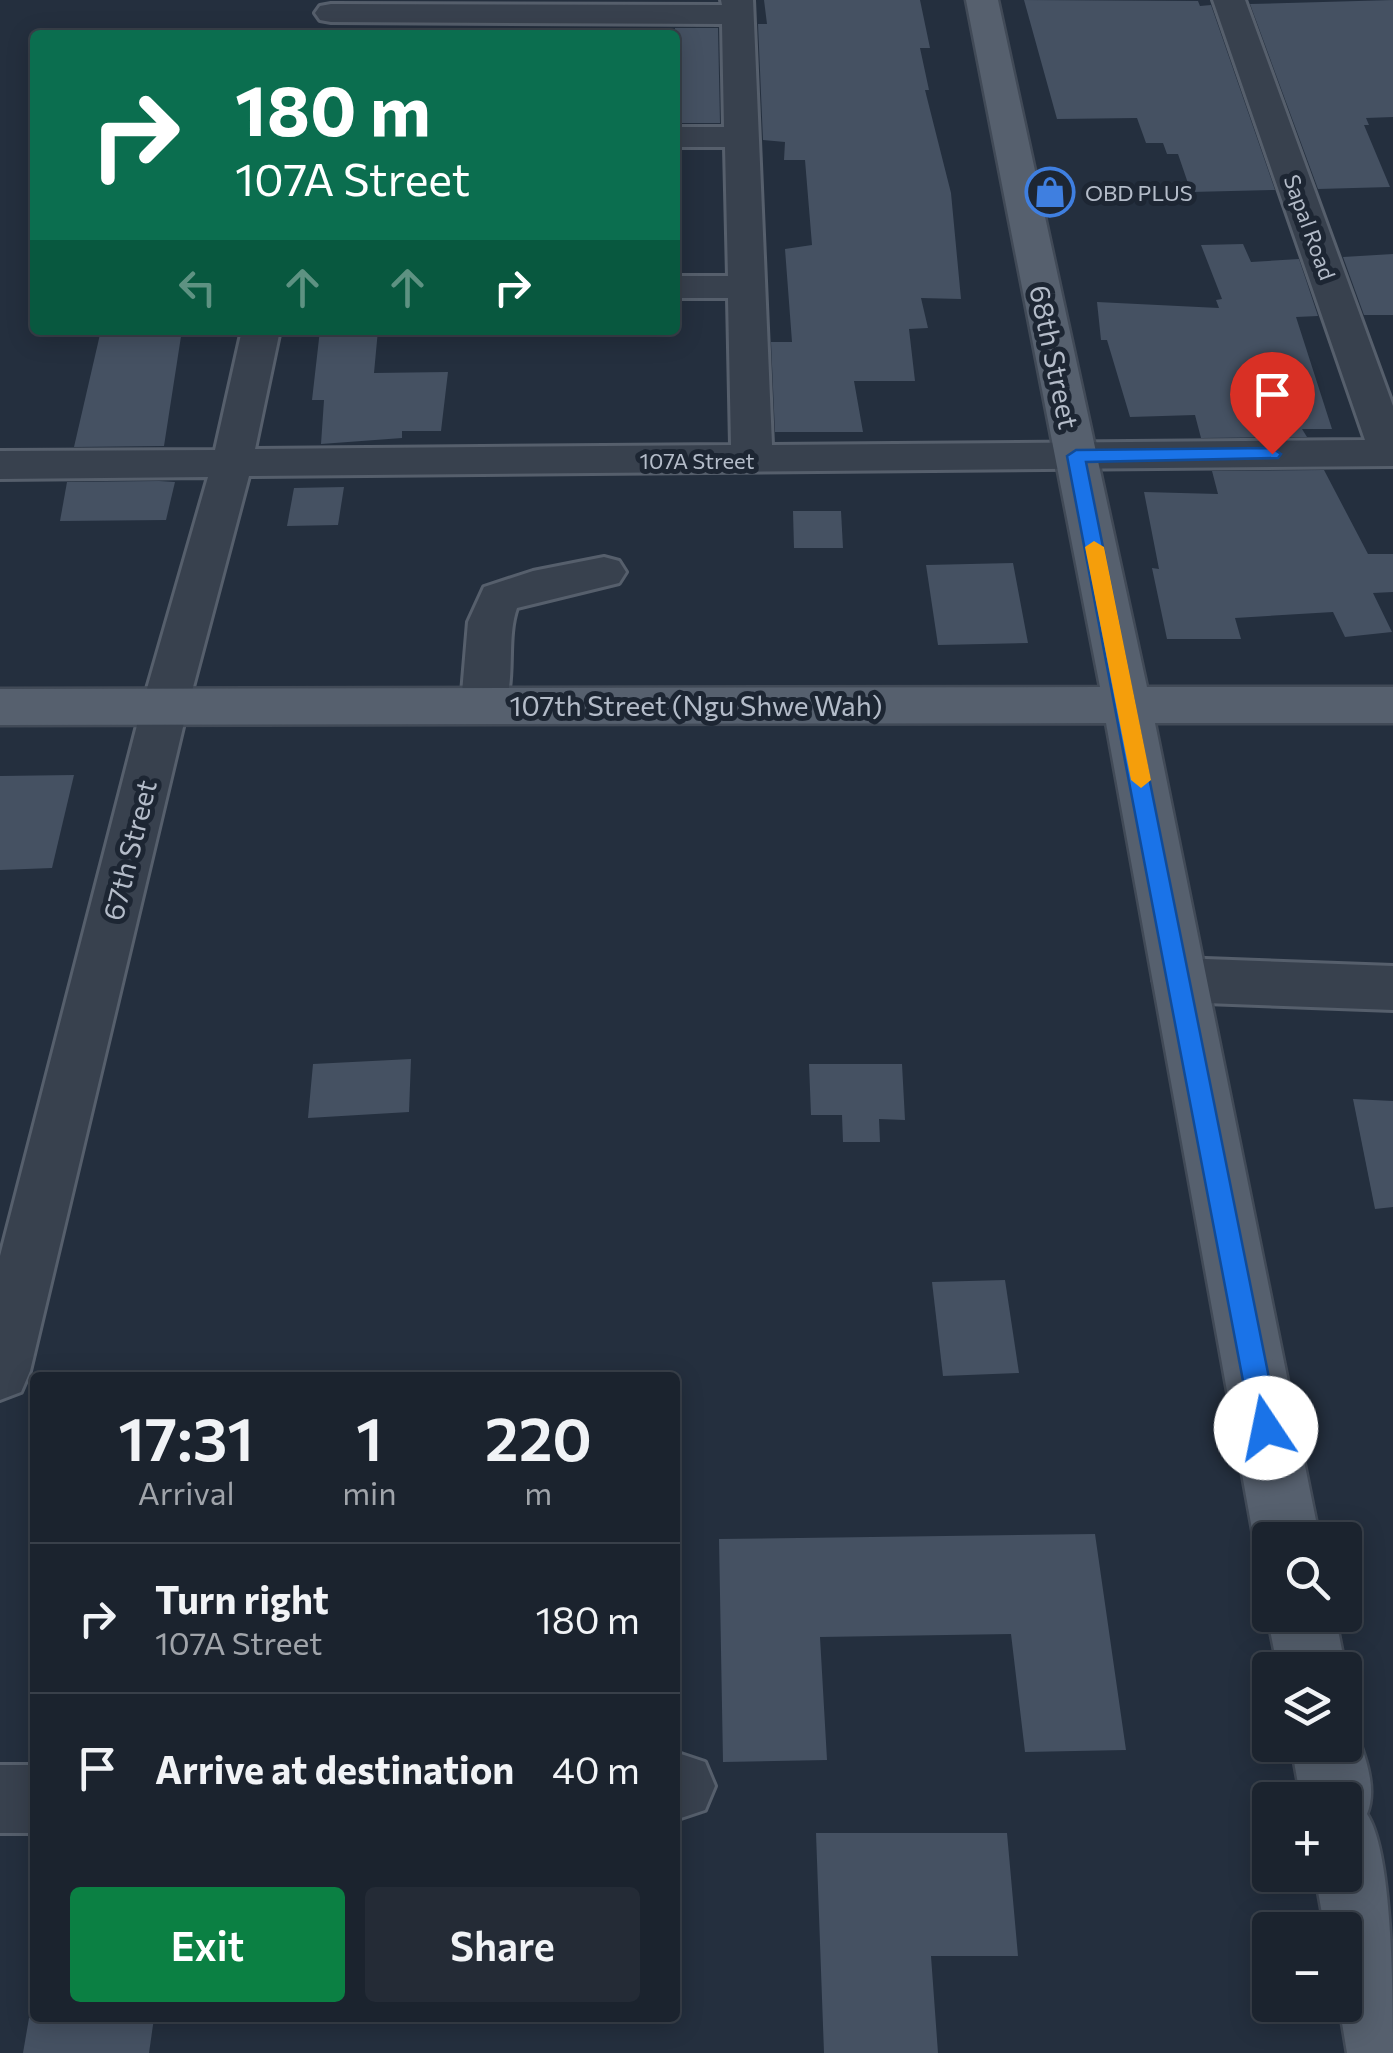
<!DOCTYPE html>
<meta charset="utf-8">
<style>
:root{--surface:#1b232e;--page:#242b36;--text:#f1f3f6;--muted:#a0a4aa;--line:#39404a;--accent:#0b8043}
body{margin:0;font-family:Commissioner,sans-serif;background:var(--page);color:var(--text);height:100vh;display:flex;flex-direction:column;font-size:38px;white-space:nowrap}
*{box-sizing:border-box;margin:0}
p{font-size:32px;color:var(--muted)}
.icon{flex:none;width:55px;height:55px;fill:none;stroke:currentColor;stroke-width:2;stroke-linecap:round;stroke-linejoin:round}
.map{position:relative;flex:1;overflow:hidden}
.side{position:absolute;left:30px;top:1372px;width:650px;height:650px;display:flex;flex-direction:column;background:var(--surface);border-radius:10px;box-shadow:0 5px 25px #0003,0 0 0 2px var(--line)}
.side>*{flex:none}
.top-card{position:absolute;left:30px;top:30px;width:650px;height:305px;border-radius:10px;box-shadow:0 5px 25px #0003,0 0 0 2px var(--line);background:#0b6e4f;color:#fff;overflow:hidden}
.fabs{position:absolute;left:1252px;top:1522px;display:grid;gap:20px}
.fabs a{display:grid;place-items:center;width:110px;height:110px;border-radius:10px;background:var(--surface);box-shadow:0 5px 25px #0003,0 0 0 2px var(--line);font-size:50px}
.pin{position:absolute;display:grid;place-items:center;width:85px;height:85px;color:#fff;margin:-102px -42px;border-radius:50% 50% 50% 0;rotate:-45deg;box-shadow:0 0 10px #0007}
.pin .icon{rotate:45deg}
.me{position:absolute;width:110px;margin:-55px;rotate:349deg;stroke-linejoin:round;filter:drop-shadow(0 0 8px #0008)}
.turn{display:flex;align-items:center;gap:35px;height:210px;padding:0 40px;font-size:45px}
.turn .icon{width:130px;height:130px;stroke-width:2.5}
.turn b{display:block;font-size:70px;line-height:85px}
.lanes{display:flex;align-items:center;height:95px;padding:0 40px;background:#0003;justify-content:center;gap:50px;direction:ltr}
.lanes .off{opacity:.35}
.eta{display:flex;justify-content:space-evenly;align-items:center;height:170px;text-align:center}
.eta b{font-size:60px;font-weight:600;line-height:70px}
.cta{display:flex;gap:20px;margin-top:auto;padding:20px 40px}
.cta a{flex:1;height:115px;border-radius:10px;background:var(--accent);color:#fff;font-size:40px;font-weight:600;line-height:115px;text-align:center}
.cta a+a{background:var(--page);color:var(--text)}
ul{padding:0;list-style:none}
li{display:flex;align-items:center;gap:30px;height:150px;padding:0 40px;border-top:2px solid var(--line)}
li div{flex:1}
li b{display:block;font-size:38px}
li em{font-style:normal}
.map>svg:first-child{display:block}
</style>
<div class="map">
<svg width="1393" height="2053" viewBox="0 0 1393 2053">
<rect width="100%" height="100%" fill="#242f3e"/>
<g fill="#455162">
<path d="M764 0H920L930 48H920L929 90H925L951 193 961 299 921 298 928 328 909 329 915 381H854L863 432H775L771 342H792L785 249 812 245 805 160H784L785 142 763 140 758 24H767Z"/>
<path d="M1024 0 1198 1 1200 6 1211 5 1275 190 1191 192 1178 154H1167L1163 143H1146L1137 118 1057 119Z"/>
<path d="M1393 0V117L1366 118 1369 125H1364L1390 187 1318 189 1250 4Z"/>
<path d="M675 28H718L720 123H675Z"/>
<path d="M1243 244 1251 262 1299 259 1318 316 1296 317 1332 429H1302L1307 437 1201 438 1195 415 1130 417 1107 340H1101L1097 302 1219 308 1216 300 1222 299 1201 245Z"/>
<path d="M1393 254V315H1364L1343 257Z"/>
<path d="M101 330H182L164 446 74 447Z"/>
<path d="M320 330H378L374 373 448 372 441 431H402V438L321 444 324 400H312Z"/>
<path d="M1324 470 1368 554H1393V592L1373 593 1392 632 1345 637 1333 612 1235 618 1241 639H1167L1152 568 1159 569 1144 492 1218 494 1212 471Z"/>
<path d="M67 482 159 481 175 482 166 520 60 521Z"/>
<path d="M344 487 338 525 287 526 294 488Z"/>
<path d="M793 511H841L843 548H794Z"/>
<path d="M1013 563 1028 643 938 645 926 565Z"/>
<path d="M74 775 52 868 0 870V776Z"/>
<path d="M411 1059 409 1112 308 1118 313 1064Z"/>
<path d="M809 1064H902L905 1120 879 1119 880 1142H843L842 1115H811Z"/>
<path d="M1353 1099 1393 1101V1207L1375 1209Z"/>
<path d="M1005 1280 1019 1373 943 1376 932 1282Z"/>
<path d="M1095 1534 1126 1750 1025 1752 1011 1634 820 1637 827 1760 723 1762 719 1539Z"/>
<path d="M816 1833H1007L1018 1956H931L938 2053H824Z"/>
<path d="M29 2018H154L149 2053H23Z"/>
</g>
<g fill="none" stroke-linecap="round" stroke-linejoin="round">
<g stroke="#565f6c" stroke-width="6">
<g id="minor">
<path d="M721 0H753L772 445 1365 440 1213 0H1245L1393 406V466L249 476 188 706 30 1371 21 1392 0 1400V1256L142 706 208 477 0 479V451L215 450 242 330H280L255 449 731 445 728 298H675V276H728L725 147H675V127H724L722 24 331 22 320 20 315 13 320 6 331 4 722 5Z"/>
<path d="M604 557 619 561 626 572 619 583 517 608C505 642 518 685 500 717L484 722 468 717 461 705 468 622 484 587 533 571Z"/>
<path d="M1179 958 1393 966V1010L1179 1002 1161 995 1153 980 1161 965Z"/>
<path d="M675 1752 705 1762 715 1786 705 1810 675 1820Z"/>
<rect x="0" y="1765" width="35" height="68"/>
</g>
</g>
<g stroke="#414a57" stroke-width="5">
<g id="major">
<path d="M966 0H998L1147 687H1393V723H1155L1320 1540H1270V1566L1264 1563 1254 1540 1106 723 0 725V689L1100 687Z"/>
<path d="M1270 1608V1615H1335L1346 1670 1345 1674V1670H1278L1267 1615Z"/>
<path d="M1345 1718 1351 1720C1362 1747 1379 1786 1367 1814 1393 1852 1393 1999 1393 2053H1347L1339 2005H1345V1930H1325L1315 1875H1345V1800H1301L1291 1745H1345Z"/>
</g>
</g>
<use href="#minor" fill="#38414e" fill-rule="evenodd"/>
<use href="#major" fill="#56606e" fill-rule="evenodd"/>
</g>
<path fill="#1a73e8" stroke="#114b97" stroke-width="2.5" d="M1272 448 1281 454 1278 458 1086 462 1279 1428 1275 1437 1266 1441 1256 1437 1252 1428 1067 456 1076 450Z"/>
<path fill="#f59e0b" d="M1094 541 1104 547 1151 780 1141 788 1131 780 1085 547Z"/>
<defs>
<g id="shop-ring" transform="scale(2.5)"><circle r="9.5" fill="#1d2633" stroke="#3f7fe0" stroke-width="1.5"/><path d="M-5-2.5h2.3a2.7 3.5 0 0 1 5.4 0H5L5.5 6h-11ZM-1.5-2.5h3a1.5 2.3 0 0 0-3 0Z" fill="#3f7fe0"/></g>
</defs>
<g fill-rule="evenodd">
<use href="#shop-ring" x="1050" y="192"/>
</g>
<g text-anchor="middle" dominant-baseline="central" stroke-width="10" stroke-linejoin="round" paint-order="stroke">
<g font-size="22" fill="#b4bcc9" stroke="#1d2633" text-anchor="start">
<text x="1085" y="192">OBD PLUS</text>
</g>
<g font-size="22" fill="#b4bcc9" stroke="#1d2633">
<text transform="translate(1310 227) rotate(70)">Sapal Road</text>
<text x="697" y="460">107A Street</text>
</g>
<g font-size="28" fill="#b4bcc9" stroke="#1d2633">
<text transform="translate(1055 357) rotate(78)">68th Street</text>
<text x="696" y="705">107th Street (Ngu Shwe Wah)</text>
<text transform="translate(129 850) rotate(-76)">67th Street</text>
</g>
</g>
</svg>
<div class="fabs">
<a><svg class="icon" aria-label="search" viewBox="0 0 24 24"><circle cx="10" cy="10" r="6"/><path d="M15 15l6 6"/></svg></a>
<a><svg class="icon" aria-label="layers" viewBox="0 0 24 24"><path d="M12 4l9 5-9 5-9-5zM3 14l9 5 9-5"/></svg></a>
<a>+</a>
<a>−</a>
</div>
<div class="pin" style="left:1272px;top:454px;background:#d93025"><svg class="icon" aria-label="arrive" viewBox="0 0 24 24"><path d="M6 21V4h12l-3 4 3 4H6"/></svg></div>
<svg class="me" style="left:1266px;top:1428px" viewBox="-20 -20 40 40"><circle r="19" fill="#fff"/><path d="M0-13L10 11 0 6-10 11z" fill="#1a73e8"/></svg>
<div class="top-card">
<div class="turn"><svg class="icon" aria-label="right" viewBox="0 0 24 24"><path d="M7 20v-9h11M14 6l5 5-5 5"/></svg><div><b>180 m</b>107A Street</div></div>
<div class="lanes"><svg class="icon off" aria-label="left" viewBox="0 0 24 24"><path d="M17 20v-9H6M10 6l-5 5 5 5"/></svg><svg class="icon off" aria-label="ahead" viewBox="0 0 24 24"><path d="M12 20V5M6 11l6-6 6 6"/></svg><svg class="icon off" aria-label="ahead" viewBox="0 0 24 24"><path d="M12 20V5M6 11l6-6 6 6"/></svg><svg class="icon" aria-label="right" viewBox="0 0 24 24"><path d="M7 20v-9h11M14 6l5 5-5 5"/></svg></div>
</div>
<section class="side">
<div class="eta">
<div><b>17:31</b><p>Arrival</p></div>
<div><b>1</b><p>min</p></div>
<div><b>220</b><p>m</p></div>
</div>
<ul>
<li><svg class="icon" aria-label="right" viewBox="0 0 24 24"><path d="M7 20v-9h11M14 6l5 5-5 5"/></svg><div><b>Turn right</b><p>107A Street</p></div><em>180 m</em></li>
<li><svg class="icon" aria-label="arrive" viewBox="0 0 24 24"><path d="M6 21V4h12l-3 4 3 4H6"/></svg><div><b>Arrive at destination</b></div><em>40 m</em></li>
</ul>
<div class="cta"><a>Exit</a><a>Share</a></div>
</section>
</div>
